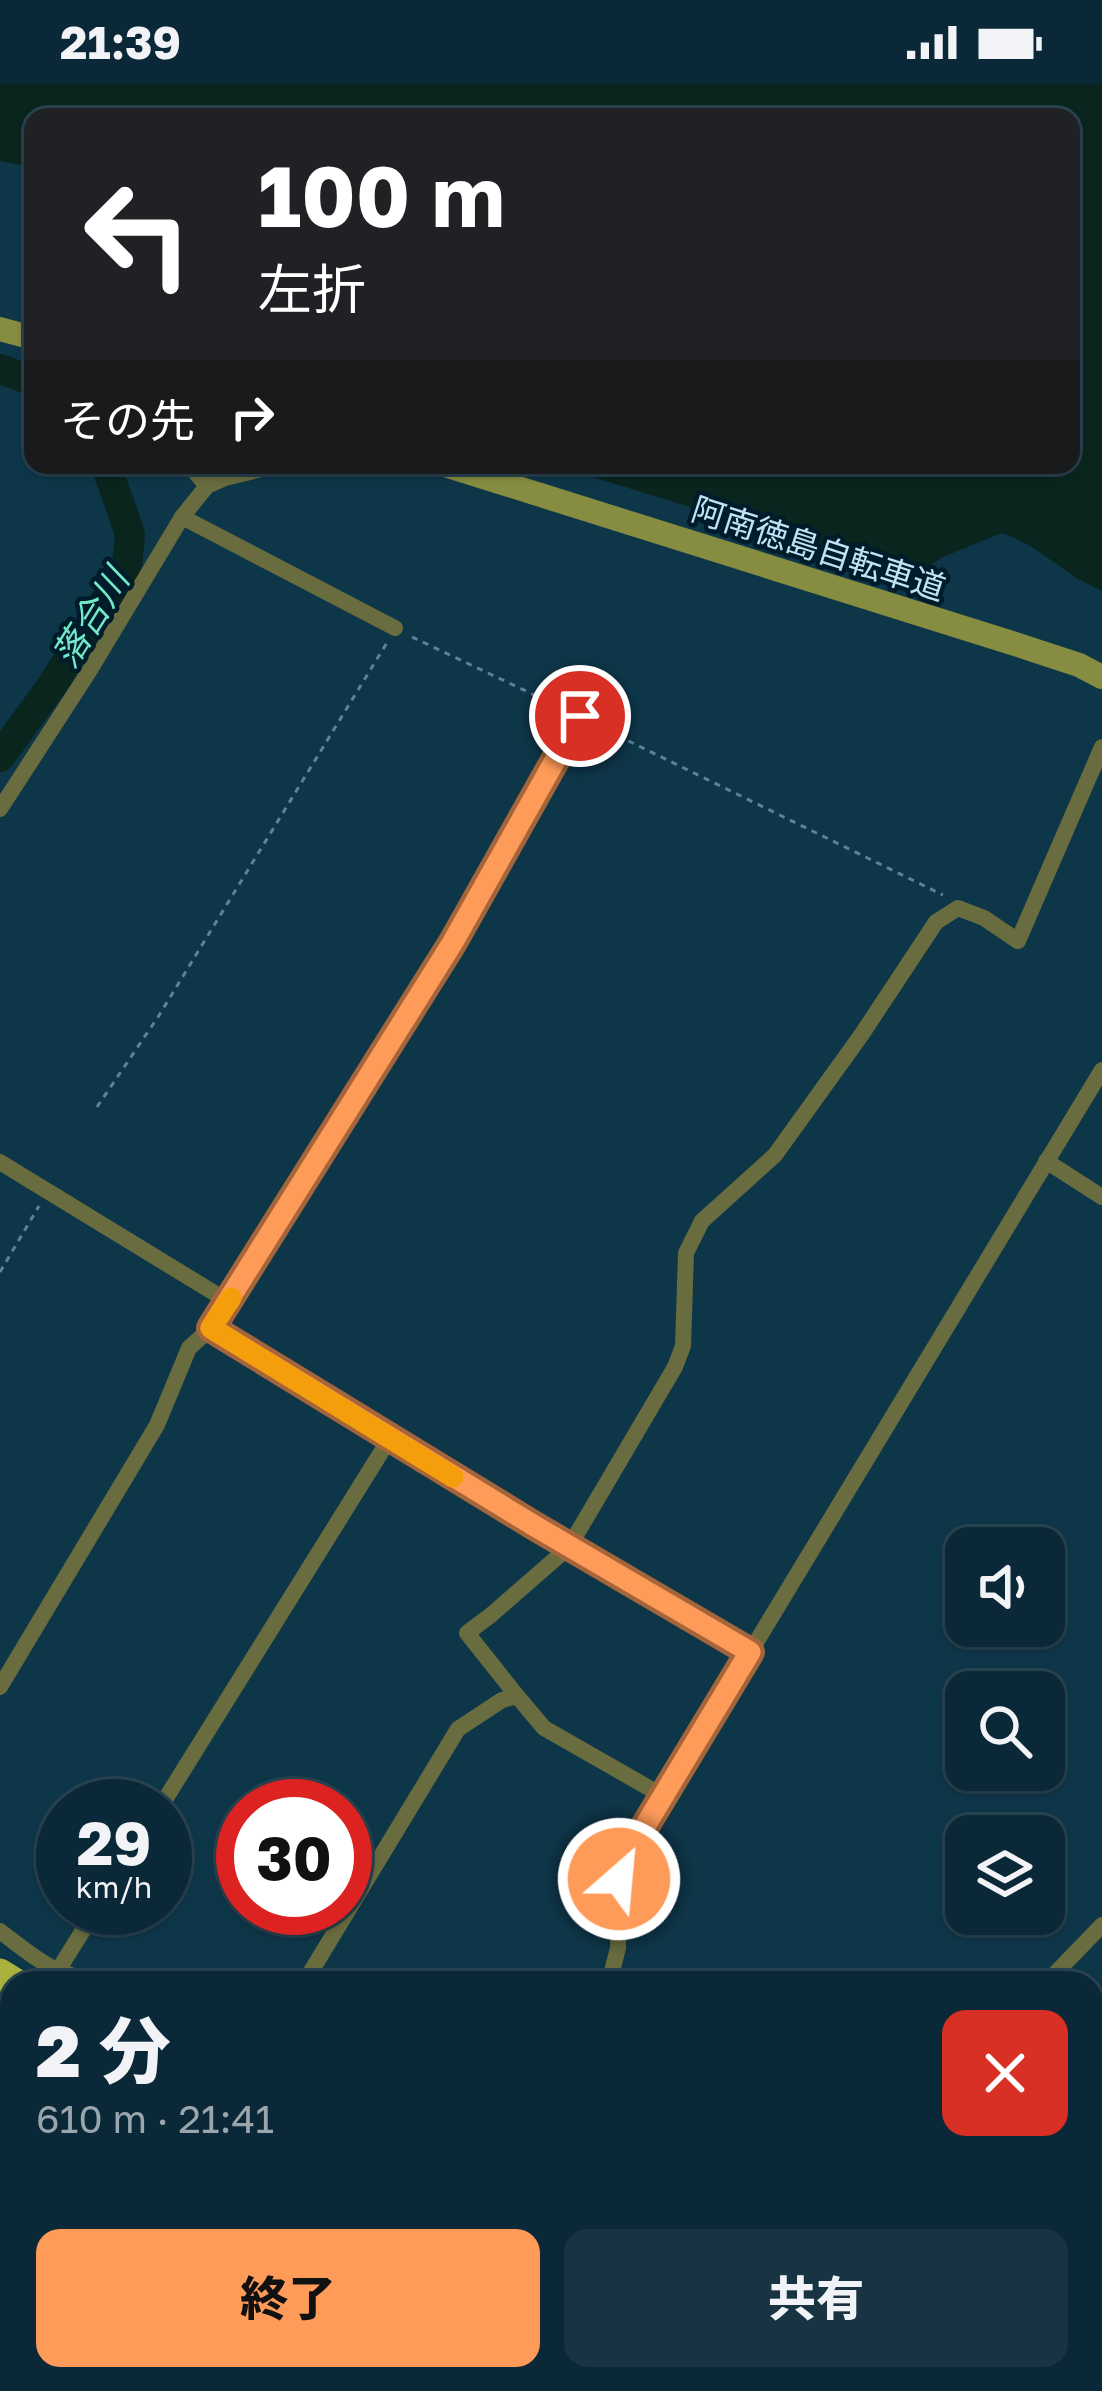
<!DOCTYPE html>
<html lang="ja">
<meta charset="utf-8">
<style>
:root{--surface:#0a2837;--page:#183442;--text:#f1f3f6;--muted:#99a6ad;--line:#2a4452;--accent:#fe9b59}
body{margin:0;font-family:"Golos Text","Noto Sans JP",sans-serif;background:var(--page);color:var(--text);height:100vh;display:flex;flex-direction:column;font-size:45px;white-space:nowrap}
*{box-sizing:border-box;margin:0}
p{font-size:39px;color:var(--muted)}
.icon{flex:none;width:66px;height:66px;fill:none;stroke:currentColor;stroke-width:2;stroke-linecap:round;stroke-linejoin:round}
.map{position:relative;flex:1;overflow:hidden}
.drawer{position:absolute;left:0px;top:1887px;width:1104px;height:420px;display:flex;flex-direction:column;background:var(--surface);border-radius:36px 36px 0 0;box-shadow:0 3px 9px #0004,0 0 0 3px var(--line)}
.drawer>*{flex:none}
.top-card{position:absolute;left:24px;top:24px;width:1056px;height:366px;border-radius:24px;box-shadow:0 3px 9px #0004,0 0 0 3px var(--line);background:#202124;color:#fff;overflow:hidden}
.buttons{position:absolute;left:945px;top:1443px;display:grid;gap:24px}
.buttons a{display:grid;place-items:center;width:120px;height:120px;border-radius:24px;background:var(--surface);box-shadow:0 3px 9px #0004,0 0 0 3px var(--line);font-size:60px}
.speed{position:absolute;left:36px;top:1695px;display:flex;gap:24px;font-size:60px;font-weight:700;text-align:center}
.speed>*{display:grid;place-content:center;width:156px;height:156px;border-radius:50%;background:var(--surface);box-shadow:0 3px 9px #0004,0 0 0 3px var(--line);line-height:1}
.speed small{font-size:30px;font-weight:400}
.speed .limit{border:18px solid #d22;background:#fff;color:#111}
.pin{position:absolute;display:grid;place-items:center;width:102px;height:102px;color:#fff;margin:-51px;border:6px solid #fff;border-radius:50%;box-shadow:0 3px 12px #0007}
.me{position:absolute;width:132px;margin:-66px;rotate:27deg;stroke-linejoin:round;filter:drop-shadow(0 0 9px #0008)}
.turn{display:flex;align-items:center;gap:42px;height:252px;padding:0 36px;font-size:54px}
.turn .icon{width:156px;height:156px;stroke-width:2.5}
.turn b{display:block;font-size:84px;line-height:102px}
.then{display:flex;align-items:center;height:114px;padding:0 36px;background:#0003;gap:24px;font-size:45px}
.round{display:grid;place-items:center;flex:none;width:126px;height:126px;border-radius:24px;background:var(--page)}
.summary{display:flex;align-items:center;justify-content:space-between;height:204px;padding:0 36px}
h1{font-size:72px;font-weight:800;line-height:90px}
.cta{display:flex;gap:24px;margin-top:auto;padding:24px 36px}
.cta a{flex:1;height:138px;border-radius:24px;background:var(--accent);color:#111;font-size:48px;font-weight:800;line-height:138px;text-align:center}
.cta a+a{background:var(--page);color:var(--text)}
.status{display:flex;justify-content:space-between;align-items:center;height:84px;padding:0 60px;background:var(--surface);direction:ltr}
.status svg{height:33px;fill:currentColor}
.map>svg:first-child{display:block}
</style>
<div class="status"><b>21:39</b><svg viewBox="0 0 49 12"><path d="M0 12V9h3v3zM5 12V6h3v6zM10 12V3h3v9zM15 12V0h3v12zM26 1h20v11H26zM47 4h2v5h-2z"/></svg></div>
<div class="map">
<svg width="1102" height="2307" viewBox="0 0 1102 2307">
<rect width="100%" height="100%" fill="#0e3649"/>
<path fill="#0a251e" d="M0 0H1102V507L1078 495 1029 461 1002 449 943 473 913 492 554 381H1071V33H33V111L21 81 0 77Z"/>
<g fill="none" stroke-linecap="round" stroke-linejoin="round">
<path stroke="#0a251e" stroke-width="4.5" d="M458 2307 474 2295"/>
<g stroke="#0a251e" stroke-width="30">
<path d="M0 285 33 297"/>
<path d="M0 673 53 600 127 482 130 450 106 381"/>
<path d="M1092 2277 1102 2270"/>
<path d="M1049 2307 1067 2295"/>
</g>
<g stroke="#5c8295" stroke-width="3" stroke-dasharray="6 6" stroke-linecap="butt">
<path d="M412 553 566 626"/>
<path d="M596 641 943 811"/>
<path d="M97 1023 158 933 388 557"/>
<path d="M0 1188 39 1122"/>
</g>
<g stroke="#686c3e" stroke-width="16">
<path d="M189 381 207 402"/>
<path d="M182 433 395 544"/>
<path d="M0 725 90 586 182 433 207 402 225 394 278 381"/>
<path d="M1046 1077 1102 1113"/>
<path d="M0 1078 229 1218"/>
<path d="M211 1244 569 1463 750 1568"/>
<path d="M0 1603 157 1341 189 1264 211 1244 229 1218 453 858 580 632"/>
<path d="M517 1612 467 1549 491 1531 569 1463 675 1283 683 1262 686 1169 702 1137 775 1071 862 950 936 838 958 824 984 834 1018 857 1102 663"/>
<path d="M161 1722 390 1354"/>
<path d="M0 1847C40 1878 51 1889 102 1899"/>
<path d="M57 1888 97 1824"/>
<path d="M304 1899 458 1645 502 1616 517 1612 544 1644 663 1712"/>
<path d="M609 1899 618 1864 619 1795 630 1767 1102 986"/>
<path d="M1046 1899 1102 1841"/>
<path d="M1092 2178 1102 2190"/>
<path d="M575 2295 592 2307"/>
<path d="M788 2295 800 2307"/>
<path d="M443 2307 459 2295"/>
<path d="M876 2307 896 2295"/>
</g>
<g stroke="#878d40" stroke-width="24">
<path d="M0 245 33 254"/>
<path d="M445 381 1015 560 1079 581 1102 593"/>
</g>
<g stroke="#aab13c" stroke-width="27">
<path d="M0 1888 18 1899"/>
<path d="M0 1916 12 1924"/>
<path d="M632 2295 651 2307"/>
<path d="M680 2295 702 2307"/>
</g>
</g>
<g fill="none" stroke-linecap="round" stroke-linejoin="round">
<g stroke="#a5653a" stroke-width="30">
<path id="route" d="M580 632 453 858 211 1244 533 1441 750 1568 630 1767 619 1795"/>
</g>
<use href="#route" stroke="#fe9b59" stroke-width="21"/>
<path stroke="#f59e0b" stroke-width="21" d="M231 1214 211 1244 453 1393"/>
</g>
<g text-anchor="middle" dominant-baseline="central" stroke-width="9" stroke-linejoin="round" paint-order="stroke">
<g font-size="33" fill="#bfe2f5" stroke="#001c2b">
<text transform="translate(819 464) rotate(18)">阿南徳島自転車道</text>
</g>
<g font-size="36" font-style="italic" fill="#72eac8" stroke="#001c2b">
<text transform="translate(90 533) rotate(-58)">落合川</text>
</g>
</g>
</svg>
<div class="buttons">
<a><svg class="icon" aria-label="sound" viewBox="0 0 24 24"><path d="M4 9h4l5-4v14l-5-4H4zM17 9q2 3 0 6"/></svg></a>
<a><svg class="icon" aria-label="search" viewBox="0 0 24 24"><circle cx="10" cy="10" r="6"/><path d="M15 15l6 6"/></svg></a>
<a><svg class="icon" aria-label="layers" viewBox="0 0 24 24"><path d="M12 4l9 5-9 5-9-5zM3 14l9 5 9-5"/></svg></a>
</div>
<div class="speed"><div>29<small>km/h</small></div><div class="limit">30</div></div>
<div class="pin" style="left:580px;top:632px;background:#d93025"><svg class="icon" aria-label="arrive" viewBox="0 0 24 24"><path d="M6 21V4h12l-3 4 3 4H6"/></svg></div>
<svg class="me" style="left:619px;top:1795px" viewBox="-20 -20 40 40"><circle r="17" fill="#fe9b59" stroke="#fff" stroke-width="3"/><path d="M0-11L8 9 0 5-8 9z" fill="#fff"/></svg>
<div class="top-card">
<div class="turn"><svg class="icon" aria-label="left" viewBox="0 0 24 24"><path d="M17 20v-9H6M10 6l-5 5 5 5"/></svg><div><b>100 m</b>左折</div></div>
<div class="then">その先<svg class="icon" aria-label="right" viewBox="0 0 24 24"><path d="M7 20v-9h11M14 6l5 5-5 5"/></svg></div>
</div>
<section class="drawer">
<div class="summary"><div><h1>2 分</h1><p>610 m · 21:41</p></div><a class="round" style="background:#d93025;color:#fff"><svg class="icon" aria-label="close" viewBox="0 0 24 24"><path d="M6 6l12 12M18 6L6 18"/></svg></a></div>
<div class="cta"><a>終了</a><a>共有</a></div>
</section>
</div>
